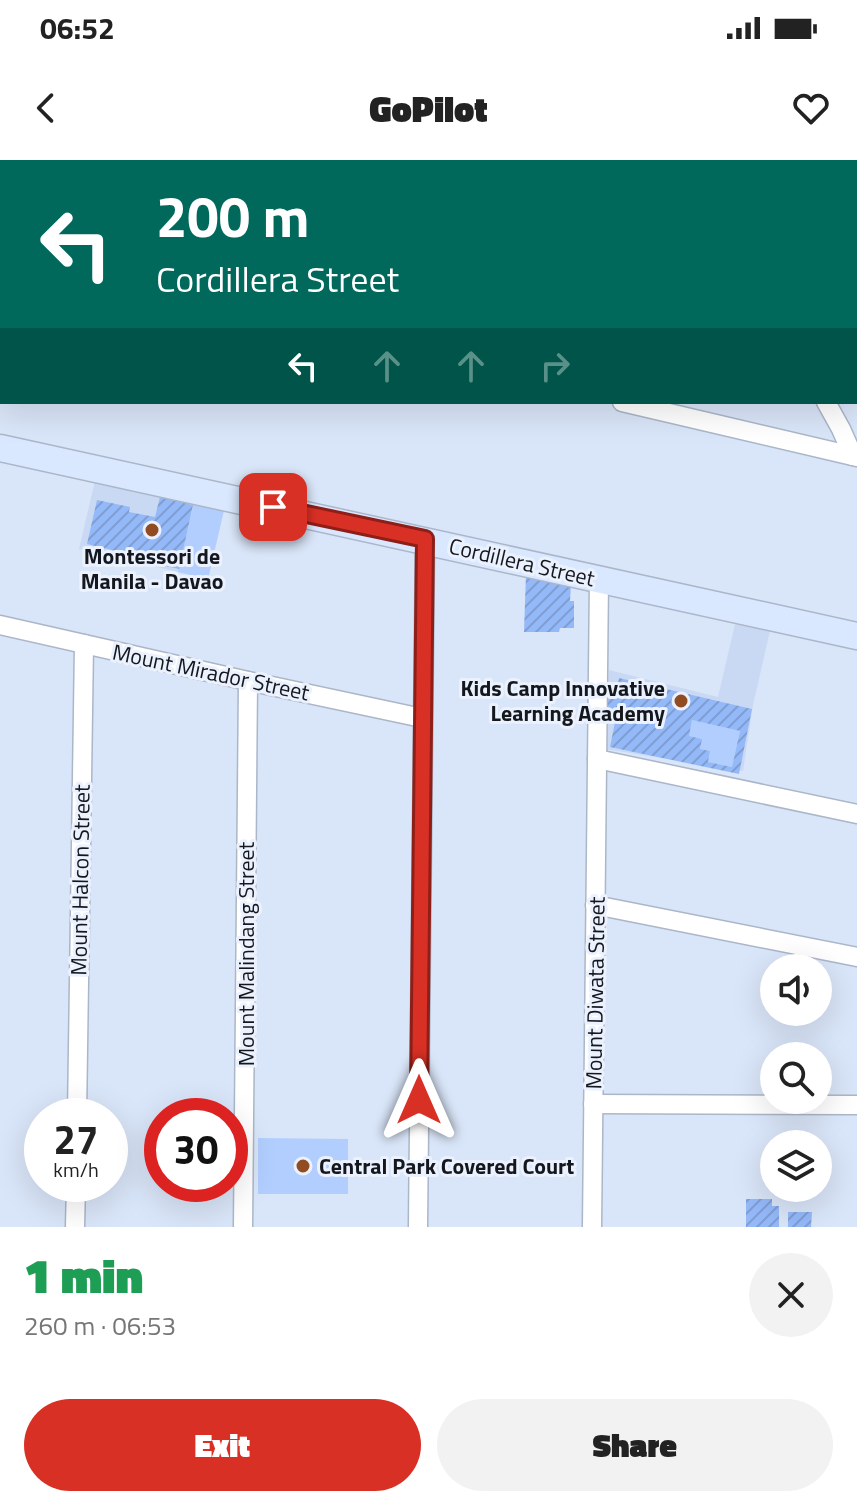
<!DOCTYPE html>
<meta charset="utf-8">
<style>
:root{--surface:#fff;--page:#f2f2f2;--text:#222;--muted:#767676;--accent:#d93025}
body{margin:0;font-family:"Titillium Web",sans-serif;background:var(--page);color:var(--text);height:100vh;display:flex;flex-direction:column;font-size:30px;white-space:nowrap}
*{box-sizing:border-box;margin:0}
p{font-size:26px;color:var(--muted)}
.icon{flex:none;width:44px;height:44px;fill:none;stroke:currentColor;stroke-width:2;stroke-linecap:round;stroke-linejoin:round}
.map{position:relative;height:1067px;overflow:hidden}
.drawer{display:flex;flex-direction:column;background:var(--surface);flex:1}
.drawer>*{flex:none}
.hud{position:absolute;left:0px;top:0px;width:858px;height:244px;box-shadow:0 8px 32px #0002;background:#00695c;color:#fff;overflow:hidden}
.tools{position:absolute;left:760px;top:794px;display:grid;gap:16px}
.tools a{display:grid;place-items:center;width:72px;height:72px;border-radius:50%;background:var(--surface);box-shadow:0 8px 32px #0002;font-size:40px}
.speed{position:absolute;left:24px;top:938px;display:flex;gap:16px;font-size:40px;font-weight:700;text-align:center}
.speed>*{display:grid;place-content:center;width:104px;height:104px;border-radius:50%;background:var(--surface);box-shadow:0 8px 32px #0002;line-height:1}
.speed small{font-size:20px;font-weight:400}
.speed .limit{border:12px solid #d22;background:#fff;color:#111}
.pin{position:absolute;display:grid;place-items:center;width:68px;height:68px;color:#fff;margin:-34px;border-radius:16px;box-shadow:0 4px 12px #0006}
.me{position:absolute;width:88px;margin:-44px;rotate:0deg;stroke-linejoin:round;filter:drop-shadow(0 0 6px #0008)}
.turn{display:flex;align-items:center;gap:28px;height:168px;padding:0 24px;font-size:36px}
.turn .icon{width:104px;height:104px;stroke-width:2.5}
.turn b{display:block;font-size:56px;line-height:68px}
.lanes{display:flex;align-items:center;height:76px;padding:0 24px;background:#0003;justify-content:center;gap:40px;direction:ltr}
.lanes .off{opacity:.35}
.round{display:grid;place-items:center;flex:none;width:84px;height:84px;border-radius:42px;background:var(--page)}
.head{display:flex;align-items:center;justify-content:space-between;height:136px;padding:0 24px}
h1{font-size:48px;font-weight:800;line-height:60px;color:#1e9e55}
.cta{display:flex;gap:16px;margin-top:auto;padding:16px 24px}
.cta a{flex:1;height:92px;border-radius:48px;background:var(--accent);color:#fff;font-size:32px;font-weight:800;line-height:92px;text-align:center}
.cta a+a{background:var(--page);color:var(--text)}
.status{display:flex;justify-content:space-between;align-items:center;height:56px;padding:0 40px;background:var(--surface);direction:ltr}
.status svg{height:22px;fill:currentColor}
header{display:flex;justify-content:space-between;align-items:center;height:104px;padding:0 24px;background:var(--surface);font-size:36px;font-weight:800}
.map>svg:first-child{display:block}
</style>
<div class="status"><b>06:52</b><svg viewBox="0 0 49 12"><path d="M0 12V9h3v3zM5 12V6h3v6zM10 12V3h3v9zM15 12V0h3v12zM26 1h20v11H26zM47 4h2v5h-2z"/></svg></div>
<header><svg class="icon" aria-label="back" viewBox="0 0 24 24"><path d="M15 5l-7 7 7 7"/></svg>GoPilot<svg class="icon" aria-label="heart" viewBox="0 0 24 24"><path d="M12 20l-8-8c-3-5 5-10 8-4 3-6 11-1 8 4z"/></svg></header>
<div class="map">
<svg width="857" height="1067" viewBox="0 0 857 1067">
<defs>
<pattern id="building-hatch" width="6" height="6" patternUnits="userSpaceOnUse" patternTransform="scale(2)"><rect width="6" height="6" fill="#94b9f9"/><path d="M-1 1l2-2M0 6l6-6M5 7l2-2" fill="none" stroke="#7f9ed5"/></pattern>
</defs>
<rect width="100%" height="100%" fill="#d9e5f8"/>
<g fill="#cad9f3">
<path d="M95 321 224 350 208 419 79 389Z"/>
<path d="M735 464 770 471 753 545 743 611 605 589 609 510 718 537Z"/>
</g>
<g fill="#b2cefe">
<path d="M194 343 224 350 208 419 178 412Z"/>
<path d="M692 560 740 571 732 607 708 602 710 591 700 589 702 579 689 576Z"/>
<path d="M258 978 348 979V1034H258Z"/>
</g>
<g fill="url(#building-hatch)" fill-rule="evenodd">
<path d="M160 337 193 345 179 409 127 398 128 394 87 384 97 340 130 347 129 352 155 357Z"/>
<path d="M526 414 571 424 570 441H574V468H560L559 472H524Z"/>
<path d="M619 518 752 549 739 614 610 587 615 562 608 561V537L615 538ZM692 560 740 571 732 607 708 602 710 591 700 589 702 579 689 576Z"/>
<path d="M746 1039H772V1046H779V1067H746Z"/>
<path d="M788 1052H812L811 1067H788Z"/>
</g>
<g fill="none" stroke-linecap="round" stroke-linejoin="round">
<g stroke="#abb6c9" stroke-width="21">
<g id="street">
<path d="M24 0 25 2"/>
<path d="M495 0 497 2"/>
<path d="M649 0 651 2"/>
<path d="M835 0 836 2"/>
<path d="M154 1 159 2"/>
<path d="M473 2 476 0"/>
<path d="M856 47 857 49"/>
<path d="M0 132H2"/>
<path d="M622 242 857 297"/>
<path d="M826 242 841 269 853 296"/>
<path d="M0 465 248 521 422 558"/>
<path d="M597 599 857 654"/>
<path d="M595 745 857 797"/>
<path d="M593 944 857 945"/>
<path d="M77 956 84 484"/>
<path d="M75 1067 76 1024"/>
<path d="M243 1067 248 521"/>
<path d="M418 1067 425 379"/>
<path d="M592 1067 599 419"/>
</g>
</g>
<g stroke="#abb6c9" stroke-width="29">
<path id="secondary" d="M0 288 857 476"/>
</g>
<use href="#street" stroke="#fff" stroke-width="18"/>
<use href="#secondary" stroke="#dae8ff" stroke-width="26"/>
</g>
<g fill="none" stroke-linecap="round" stroke-linejoin="round">
<g stroke="#8d1f18" stroke-width="20">
<path id="route" d="M273 347 425 379 419 940"/>
</g>
<use href="#route" stroke="#d93025" stroke-width="14"/>
</g>
<g fill="#914d21" stroke="#ebf2fe" stroke-width="3">
<circle cx="152" cy="370" r="8"/>
<circle cx="681" cy="541" r="8"/>
<circle cx="303" cy="1006" r="8"/>
</g>
<g text-anchor="middle" dominant-baseline="central" stroke-width="6" stroke-linejoin="round" paint-order="stroke">
<g font-size="22" font-weight="bold" fill="#14181e" stroke="#ebf2fe">
<text x="152" y="396">Montessori de<tspan x="152" dy="25">Manila - Davao</tspan></text>
<text x="665" y="528" text-anchor="end">Kids Camp Innovative<tspan x="665" dy="25">Learning Academy</tspan></text>
<text x="319" y="1006" text-anchor="start">Central Park Covered Court</text>
</g>
<g font-size="22" fill="#14181e" stroke="#ebf2fe">
<text transform="translate(522 402) rotate(13)">Cordillera Street</text>
<text transform="translate(211 512) rotate(12)">Mount Mirador Street</text>
<text transform="translate(80 720) rotate(-89)">Mount Halcon Street</text>
<text transform="translate(246 794) rotate(-90)">Mount Malindang Street</text>
<text transform="translate(595 833) rotate(-89)">Mount Diwata Street</text>
</g>
</g>
</svg>
<div class="tools">
<a><svg class="icon" aria-label="sound" viewBox="0 0 24 24"><path d="M4 9h4l5-4v14l-5-4H4zM17 9q2 3 0 6"/></svg></a>
<a><svg class="icon" aria-label="search" viewBox="0 0 24 24"><circle cx="10" cy="10" r="6"/><path d="M15 15l6 6"/></svg></a>
<a><svg class="icon" aria-label="layers" viewBox="0 0 24 24"><path d="M12 4l9 5-9 5-9-5zM3 14l9 5 9-5"/></svg></a>
</div>
<div class="speed"><div>27<small>km/h</small></div><div class="limit">30</div></div>
<div class="pin" style="left:273px;top:347px;background:#d93025"><svg class="icon" aria-label="arrive" viewBox="0 0 24 24"><path d="M6 21V4h12l-3 4 3 4H6"/></svg></div>
<svg class="me" style="left:419px;top:940px" viewBox="-20 -20 40 40"><path d="M0-17L14 15 0 8-14 15z" fill="#d93025" stroke="#fff" stroke-width="4"/></svg>
<div class="hud">
<div class="turn"><svg class="icon" aria-label="left" viewBox="0 0 24 24"><path d="M17 20v-9H6M10 6l-5 5 5 5"/></svg><div><b>200 m</b>Cordillera Street</div></div>
<div class="lanes"><svg class="icon" aria-label="left" viewBox="0 0 24 24"><path d="M17 20v-9H6M10 6l-5 5 5 5"/></svg><svg class="icon off" aria-label="ahead" viewBox="0 0 24 24"><path d="M12 20V5M6 11l6-6 6 6"/></svg><svg class="icon off" aria-label="ahead" viewBox="0 0 24 24"><path d="M12 20V5M6 11l6-6 6 6"/></svg><svg class="icon off" aria-label="right" viewBox="0 0 24 24"><path d="M7 20v-9h11M14 6l5 5-5 5"/></svg></div>
</div>
</div>
<section class="drawer">
<div class="head"><div><h1>1 min</h1><p>260 m · 06:53</p></div><a class="round"><svg class="icon" aria-label="close" viewBox="0 0 24 24"><path d="M6 6l12 12M18 6L6 18"/></svg></a></div>
<div class="cta"><a>Exit</a><a>Share</a></div>
</section>
